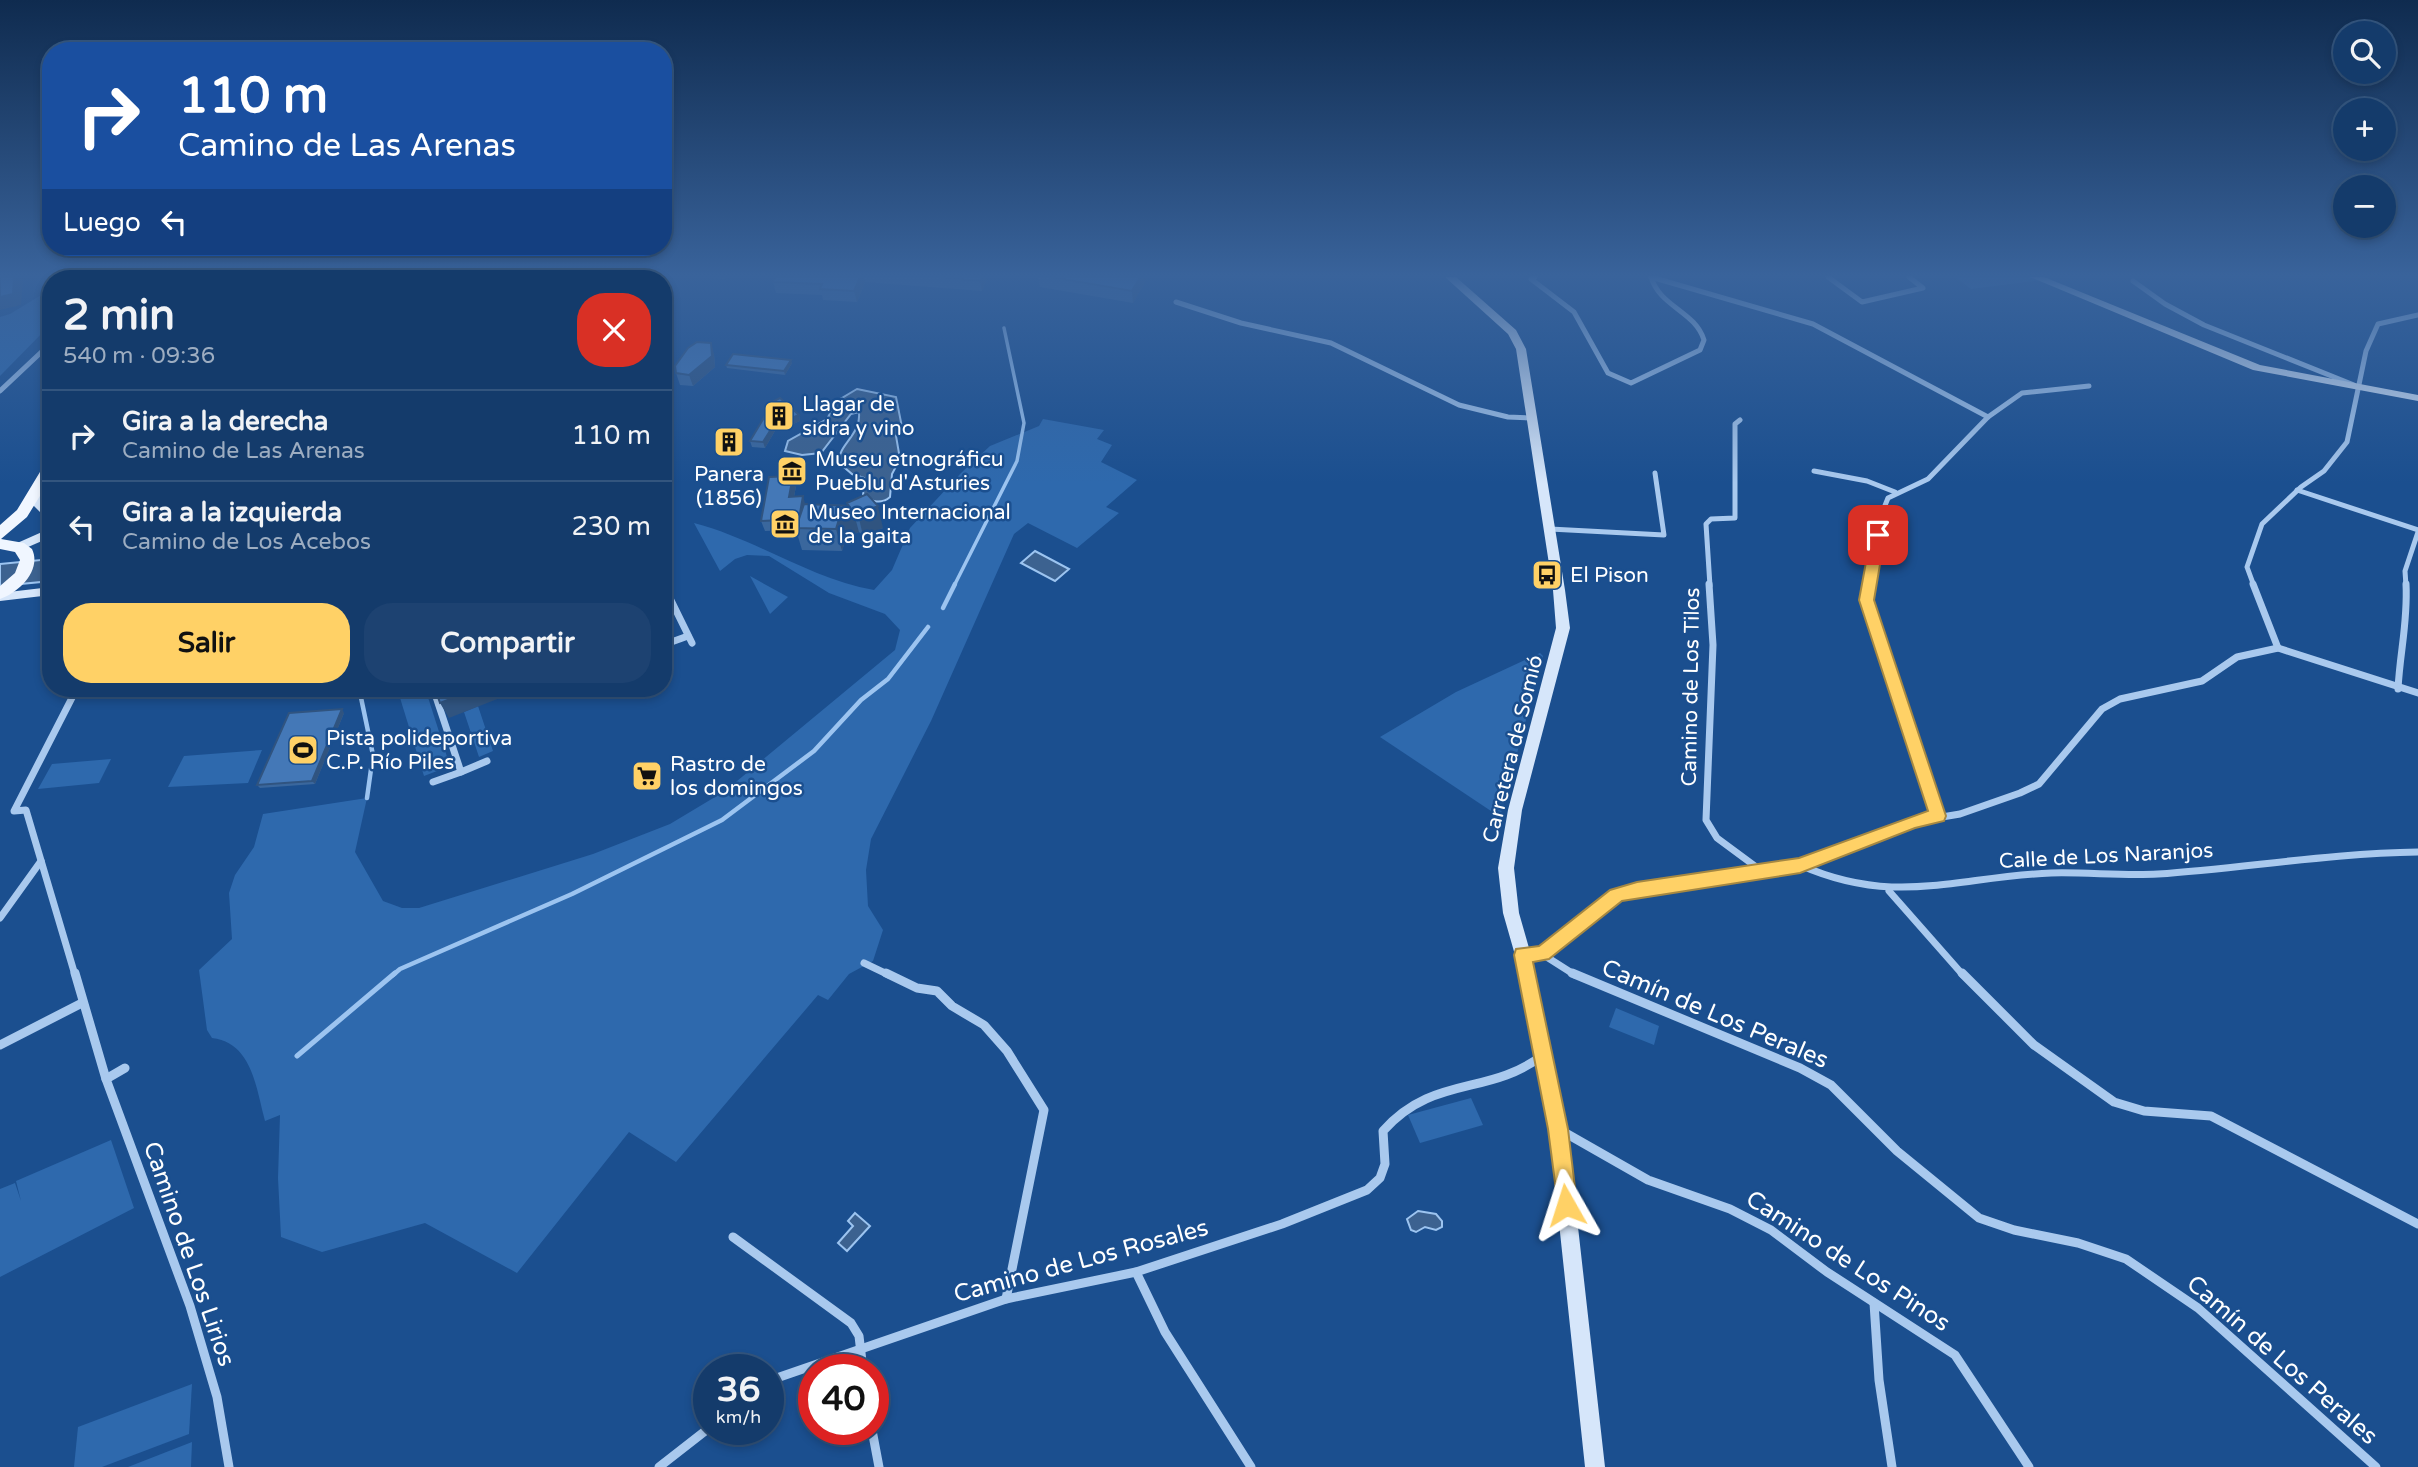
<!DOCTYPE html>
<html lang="es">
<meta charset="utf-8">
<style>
:root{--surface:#143b6b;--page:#1d4271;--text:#f1f3f6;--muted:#9dadc1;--line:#33557e;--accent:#ffd166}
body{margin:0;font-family:"Varela Round",sans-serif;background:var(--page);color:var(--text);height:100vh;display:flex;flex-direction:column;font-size:26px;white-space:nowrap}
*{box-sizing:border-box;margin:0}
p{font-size:23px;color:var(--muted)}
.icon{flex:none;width:38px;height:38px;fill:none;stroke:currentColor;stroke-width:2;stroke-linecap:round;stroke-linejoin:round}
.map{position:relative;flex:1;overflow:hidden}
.drawer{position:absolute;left:42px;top:270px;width:630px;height:427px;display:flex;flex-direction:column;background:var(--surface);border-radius:28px;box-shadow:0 4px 10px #0003,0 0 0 2px var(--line)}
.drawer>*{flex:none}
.hud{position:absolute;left:42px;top:42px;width:630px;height:214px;border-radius:28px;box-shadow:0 4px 10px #0003,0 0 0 2px var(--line);background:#1a4fa0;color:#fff;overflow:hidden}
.buttons{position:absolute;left:2333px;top:21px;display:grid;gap:14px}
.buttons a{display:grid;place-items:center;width:63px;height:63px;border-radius:50%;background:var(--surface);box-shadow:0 4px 10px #0003,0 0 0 2px var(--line);font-size:35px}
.speed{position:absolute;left:693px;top:1354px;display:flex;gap:14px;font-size:35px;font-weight:700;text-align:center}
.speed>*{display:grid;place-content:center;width:91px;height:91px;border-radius:50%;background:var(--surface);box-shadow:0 4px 10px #0003,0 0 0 2px var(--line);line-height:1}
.speed small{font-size:18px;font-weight:400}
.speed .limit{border:10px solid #d22;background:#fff;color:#111}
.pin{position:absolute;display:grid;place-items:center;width:60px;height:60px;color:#fff;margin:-30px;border-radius:14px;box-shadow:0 4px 10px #0006}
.me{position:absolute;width:77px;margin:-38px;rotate:354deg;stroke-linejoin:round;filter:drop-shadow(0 0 5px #0008)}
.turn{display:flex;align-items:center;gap:24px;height:147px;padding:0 21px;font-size:32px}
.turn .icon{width:91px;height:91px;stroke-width:2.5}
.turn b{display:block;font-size:49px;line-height:60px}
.then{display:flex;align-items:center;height:66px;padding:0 21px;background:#0003;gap:14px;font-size:26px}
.round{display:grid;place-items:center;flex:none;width:74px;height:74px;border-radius:28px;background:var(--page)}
.headline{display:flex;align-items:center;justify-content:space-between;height:119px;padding:0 21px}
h1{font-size:42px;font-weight:700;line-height:52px}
.cta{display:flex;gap:14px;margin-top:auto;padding:14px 21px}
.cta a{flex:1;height:80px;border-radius:28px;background:var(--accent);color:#111;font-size:28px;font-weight:700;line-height:80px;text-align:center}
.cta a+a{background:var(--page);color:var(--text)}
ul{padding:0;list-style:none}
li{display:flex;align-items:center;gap:21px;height:91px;padding:0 21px;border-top:2px solid var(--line)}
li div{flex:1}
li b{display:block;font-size:26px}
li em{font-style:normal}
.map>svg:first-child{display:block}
</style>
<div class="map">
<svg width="2418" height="1467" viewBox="0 0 2418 1467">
<rect width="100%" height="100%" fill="#1b4f8f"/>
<g fill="#2e69ad">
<path d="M1955 277H2035L2042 280 1971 289Z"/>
<path d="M51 289V324L0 376V317L10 314Z"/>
<path d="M1043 419 1104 430 1097 439 1112 445 1101 462 1137 480 1106 507 1119 513 1077 548 1028 523 1014 534 931 721 871 839 866 870 868 906 883 930 873 961 849 974 828 1000 818 995 676 1162 629 1132 517 1273 425 1223 322 1252 281 1237 278 1178 280 1115 265 1121C256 1089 253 1043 212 1038L207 1030 199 970 232 939 229 893 235 875 254 847 263 814 367 798 355 852 383 901 402 908H419L593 854 670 824 725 791 895 650 900 630 885 614 829 593 769 556 747 555 735 559 720 571 694 523C756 539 811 579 874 590L892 570 910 528 961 473 990 446 1039 426Z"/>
<path d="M750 576 788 597 770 614Z"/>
<path d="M1540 653 1543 656 1500 817 1380 737 1456 692Z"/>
<path d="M397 688H425L450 766 424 776Z"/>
<path d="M478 706 493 751 479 757 464 712Z"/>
<path d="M262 750 248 783 168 787 184 756Z"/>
<path d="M111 759 99 783 38 789 52 764Z"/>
<path d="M1616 1008 1659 1026 1654 1045 1609 1027Z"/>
<path d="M1471 1098 1483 1125 1420 1143 1408 1115Z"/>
<path d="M111 1140 134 1208 0 1277V1189L15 1183 21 1201 16 1181Z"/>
<path d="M192 1384 189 1434 102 1467H74L78 1427Z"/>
<path d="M192 1442 191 1467H128Z"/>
</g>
<g fill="#3c6290" stroke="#9cc4f0" stroke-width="2">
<path d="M857 389 896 397 902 427 896 436 900 459 892 474 890 497C881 505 872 501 863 497L864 478 852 474 838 462C840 443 861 435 859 412L851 414 821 453 802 455 785 451 788 441 827 419 837 401Z"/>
<path d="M1035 551 1069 569 1055 581 1021 563Z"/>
<path d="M51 559V581L0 586V564Z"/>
<path d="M1418 1211 1436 1214 1442 1221V1227L1436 1230 1425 1227 1416 1232 1411 1230 1407 1219Z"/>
<path d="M855 1213 870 1226 847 1251 838 1243 853 1226 848 1221Z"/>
</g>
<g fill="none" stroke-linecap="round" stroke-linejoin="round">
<path stroke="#9cc4f0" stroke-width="3.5" d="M954 586 1017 461 1024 423 1004 328"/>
<g stroke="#9cc4f0" stroke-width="4.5">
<path d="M943 608 955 584"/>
<path d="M359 688 373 755 367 798"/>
<path d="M393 975 400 969 572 894 722 820 814 751 861 700 888 679 928 627"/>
</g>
<path stroke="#9cc4f0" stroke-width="5" d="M297 1056 395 973"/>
<g stroke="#a9c9ee" stroke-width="5">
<path d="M1535 277 1531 279 1574 312 1608 373 1631 383 1700 350 1704 340C1695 311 1660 307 1651 277"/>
<path d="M1651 277 1813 324 1988 417"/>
<path d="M1828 277 1862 302 1923 288 1909 277"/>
<path d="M2133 281 2165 304 2204 325 2354 385"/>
<path d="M1176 302 1241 323 1331 343 1459 405 1508 417 1533 418"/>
<path d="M0 391 51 343"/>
<path d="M1814 471 1867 481 1895 492"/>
<path d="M2297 490 2418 530"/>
<path d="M1550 529 1664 535 1655 473"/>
<path d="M1710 586 1706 524 1711 519 1735 518V424L1740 420"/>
<path d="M1869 586 1882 513 1888 498 1928 479 1988 417 2022 393 2089 386"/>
<path d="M2254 586 2247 567 2262 524 2301 487 2324 471 2347 442 2366 351 2378 324 2418 315"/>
<path d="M2406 586 2405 571 2418 532"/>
</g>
<g stroke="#a9c9ee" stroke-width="7">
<path d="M663 584 692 643"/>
<path d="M1709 584 1713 645 1706 820 1717 838 1763 872"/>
<path d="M1870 584 1867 600 1938 816"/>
<path d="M2253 584 2278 648"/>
<path d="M663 645 688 636"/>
<path d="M433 688 461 772 487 761"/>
<path d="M2398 689C2400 651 2408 622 2406 584"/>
<path d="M433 782 461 772"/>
<path d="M1800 865C1895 907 1955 877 2051 873 2087 872 2122 876 2158 874 2245 868 2331 853 2418 852"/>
<path d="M1889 891 1963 975"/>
<path d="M0 918 41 861"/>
<path d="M1542 954 1575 975"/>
<path d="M1523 955 1542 954 1616 896 1800 865 1912 822 1960 814 2020 793 2039 784 2102 709 2120 699 2202 681 2237 657 2278 648 2418 693"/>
<path d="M864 963 889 975"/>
<path d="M75 975 26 810 14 811 77 688"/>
</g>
<g stroke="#a9c9ee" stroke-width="9">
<path d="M75 973 106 1079"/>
<path d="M886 973 917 988 937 991 952 1006 984 1025 1007 1051 1044 1110 1006 1299"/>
<path d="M1572 973 1800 1068 1831 1085 1897 1151 1979 1218 2014 1230 2078 1243 2126 1259 2198 1308 2376 1467"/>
<path d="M1962 973 2034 1045 2114 1102 2144 1111 2211 1116 2418 1224"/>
<path d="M0 1045 82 1003"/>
<path d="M125 1068 106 1079 190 1306 217 1397 229 1467"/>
<path d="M1562 1131 1648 1180 1730 1209 1771 1230 1827 1272 1955 1355 2029 1467"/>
<path d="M733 1237 851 1323 859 1336 863 1370"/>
<path d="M1136 1272 1165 1332 1251 1467"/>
<path d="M1874 1303 1879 1380 1892 1467"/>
<path d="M768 1381 1006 1299 1136 1272 1282 1224 1367 1190 1380 1178 1385 1164 1383 1131C1434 1074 1488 1097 1543 1055"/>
<path d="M872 1430 879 1467"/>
<path d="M659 1467 709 1428"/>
</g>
<g fill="#d6e6fa" fill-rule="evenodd">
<path d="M651 277H662L651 278Z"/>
<path d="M1445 277H1456L1516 330 1526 349 1565 590 1570 628 1522 810 1514 868 1519 913 1531 955 1567 1129 1605 1467H1585L1549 1129 1515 955 1503 913 1498 868 1508 810 1556 628 1553 590 1516 349 1508 334Z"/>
<path d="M2030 277H2044L2260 365 2418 395V401L2253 370Z"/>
<path d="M37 484 43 488 44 503 51 509V520L47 519 32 504 31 488Z"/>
<path d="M51 528V537L19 551 13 547 15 544Z"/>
<path d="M51 587V595L0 601V593Z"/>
</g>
<g fill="#f0f6ff" fill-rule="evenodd">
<rect x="86" y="277" width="12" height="1"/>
<path d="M129 277H142L129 278Z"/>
<path d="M51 460V478L27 517 1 539 24 543 32 549C42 570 19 593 0 599V586L15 573 20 560 15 552 0 549V525L17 510 46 462Z"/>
</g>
</g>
<g fill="#3a679d">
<path d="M694 277H726L725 279Z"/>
<path d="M775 277H988L982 291 865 282 857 302 823 300 822 295 776 293 773 282Z"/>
<path d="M1038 277H1148L1133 303 1040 287Z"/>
<path d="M714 354 715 367 693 386 680 385 676 373Z"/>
<path d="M792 363 785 375 727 368 726 365Z"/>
<path d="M774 401 799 415 800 421 784 428 779 424 765 448 752 447 750 441Z"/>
<path d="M796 486 794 497 805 504 848 505 847 503 883 528 863 536 859 532 846 538 842 551 802 550 796 530 765 531 761 521Z"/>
<path d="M344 713 315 784 260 788 257 785Z"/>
</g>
<g fill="#305480">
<path d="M14 277H21L23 279 21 305 0 310V297Z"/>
<path d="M860 277H864L865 282 857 302 854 291Z"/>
<path d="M982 277H988L982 291 980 281Z"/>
<path d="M1140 277H1148L1133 303 1132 291Z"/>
<path d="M711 343 714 354 715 367 693 386 689 375Z"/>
<path d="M791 360 792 363 785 375 784 371Z"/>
<path d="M799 415 800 421 784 428 782 422Z"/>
<path d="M778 418 779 424 765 448 763 442Z"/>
<path d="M665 427 669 438 663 444V429Z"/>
<path d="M793 476 796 486 792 507 789 497Z"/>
<path d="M803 496 806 507 802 529 799 519Z"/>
<path d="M878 506 883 528 863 536 858 514Z"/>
<path d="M853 510 859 532 846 538 842 551 836 529 840 516Z"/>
<path d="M665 615 672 630 663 633V616Z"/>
<path d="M479 688H525L449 718 440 703Z"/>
<path d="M342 709 344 713 315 784 312 781Z"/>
</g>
<g fill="#4478b7" stroke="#305480" stroke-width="2">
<path d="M0 277H14L13 294 0 297Z"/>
<path d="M775 277H860L854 291 820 289 822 284 773 282Z"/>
<path d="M939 277H982L980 281Z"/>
<path d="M1051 277H1140L1132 291Z"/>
<path d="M697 342 711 343 712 356 689 375 676 373 675 366 688 348Z"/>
<path d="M733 354 791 360 784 371 726 365Z"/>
<path d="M780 398 799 415 782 422 778 418 763 442 750 441 774 401Z"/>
<path d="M793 476 789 497 803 496 799 519 761 521 769 477Z"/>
<path d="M867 494 878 506 858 514 853 510 840 516 836 529 796 528 804 504 849 506 847 503Z"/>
<path d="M435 688H479L440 703Z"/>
<path d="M342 709 312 781 257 785 289 713Z"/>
</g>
<linearGradient id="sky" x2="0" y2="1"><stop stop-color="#0f2b4f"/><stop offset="0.57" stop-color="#39639b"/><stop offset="1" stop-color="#39639b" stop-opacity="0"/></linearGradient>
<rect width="2418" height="483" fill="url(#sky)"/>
<path fill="#ffd166" stroke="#a68842" stroke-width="2" d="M1878 530 1885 535 1874 600 1946 816 1944 821 1915 828 1800 873 1622 901 1549 959 1533 962 1568 1129 1577 1205 1574 1213 1566 1216 1559 1213 1548 1129 1514 955 1516 949 1539 946 1610 890 1637 882 1799 858 1928 811 1859 600 1871 535Z"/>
<defs>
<g id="building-square" transform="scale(1.575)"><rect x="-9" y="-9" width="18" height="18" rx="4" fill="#ffd166" stroke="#1b4f8f"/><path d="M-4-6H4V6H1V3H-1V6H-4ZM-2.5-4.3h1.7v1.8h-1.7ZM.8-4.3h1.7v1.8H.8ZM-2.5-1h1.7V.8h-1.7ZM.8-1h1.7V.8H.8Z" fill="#111"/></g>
<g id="museum-square" transform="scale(1.575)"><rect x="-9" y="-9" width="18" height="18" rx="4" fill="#ffd166" stroke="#1b4f8f"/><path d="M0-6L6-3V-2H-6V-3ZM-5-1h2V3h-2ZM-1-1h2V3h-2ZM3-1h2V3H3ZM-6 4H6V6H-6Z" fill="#111"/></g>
<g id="bus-square" transform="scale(1.575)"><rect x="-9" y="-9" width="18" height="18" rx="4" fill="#ffd166" stroke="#1b4f8f"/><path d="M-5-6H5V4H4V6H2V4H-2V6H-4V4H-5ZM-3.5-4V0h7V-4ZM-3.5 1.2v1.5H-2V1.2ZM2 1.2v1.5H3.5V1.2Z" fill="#111"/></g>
<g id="stadium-square" transform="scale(1.575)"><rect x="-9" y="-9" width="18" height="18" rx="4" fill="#ffd166" stroke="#1b4f8f"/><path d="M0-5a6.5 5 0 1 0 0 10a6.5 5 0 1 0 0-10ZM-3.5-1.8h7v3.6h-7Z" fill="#111"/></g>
<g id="supermarket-square" transform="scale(1.575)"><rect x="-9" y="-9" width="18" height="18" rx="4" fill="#ffd166" stroke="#1b4f8f"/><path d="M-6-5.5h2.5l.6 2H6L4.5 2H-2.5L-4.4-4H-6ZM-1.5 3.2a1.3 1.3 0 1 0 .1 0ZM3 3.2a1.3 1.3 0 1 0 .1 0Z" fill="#111"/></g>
</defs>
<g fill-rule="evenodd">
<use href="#building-square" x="779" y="416"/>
<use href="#building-square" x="729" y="442"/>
<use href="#museum-square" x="792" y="471"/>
<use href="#museum-square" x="785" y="524"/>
<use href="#bus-square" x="1547" y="575"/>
<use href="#stadium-square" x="303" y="750"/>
<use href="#supermarket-square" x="647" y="776"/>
</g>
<g text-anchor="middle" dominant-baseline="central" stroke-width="5" stroke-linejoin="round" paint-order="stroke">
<g font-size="21" fill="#fff" stroke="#1b4f8f" text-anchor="start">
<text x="802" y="404">Llagar de<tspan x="802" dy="24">sidra y vino</tspan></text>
<text x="815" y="459">Museu etnográficu<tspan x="815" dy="24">Pueblu d'Asturies</tspan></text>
<text x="729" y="474" text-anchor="middle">Panera<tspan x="729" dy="24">(1856)</tspan></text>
<text x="808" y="512">Museo Internacional<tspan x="808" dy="24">de la gaita</tspan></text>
<text x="1570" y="575">El Pison</text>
<text x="326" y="738">Pista polideportiva<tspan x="326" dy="24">C.P. Río Piles</tspan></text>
<text x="670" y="764">Rastro de<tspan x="670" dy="24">los domingos</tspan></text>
</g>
<g font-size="21" fill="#fff" stroke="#1b4f8f">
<text transform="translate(1691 687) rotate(-89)">Camino de Los Tilos</text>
<text transform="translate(1513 749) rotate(-76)">Carretera de Somió</text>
<text transform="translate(2106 856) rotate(-3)">Calle de Los Naranjos</text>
</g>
<g font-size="24" fill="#fff" stroke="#1b4f8f">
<text transform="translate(1715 1014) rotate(23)">Camín de Los Perales</text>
<text transform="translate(189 1254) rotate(71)">Camino de Los Lirios</text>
<text transform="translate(1081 1261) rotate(-15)">Camino de Los Rosales</text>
<text transform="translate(1848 1261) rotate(33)">Camino de Los Pinos</text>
<text transform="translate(2282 1360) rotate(41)">Camín de Los Perales</text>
</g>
</g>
</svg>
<div class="buttons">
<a><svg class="icon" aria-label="search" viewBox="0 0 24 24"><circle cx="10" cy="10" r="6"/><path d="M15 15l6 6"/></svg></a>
<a>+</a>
<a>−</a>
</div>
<div class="speed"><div>36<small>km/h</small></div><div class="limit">40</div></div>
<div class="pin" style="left:1878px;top:535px;background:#d93025"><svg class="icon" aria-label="arrive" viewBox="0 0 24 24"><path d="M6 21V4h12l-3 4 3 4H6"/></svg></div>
<svg class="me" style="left:1566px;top:1205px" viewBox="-20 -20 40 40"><path d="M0-17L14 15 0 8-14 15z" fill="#ffd166" stroke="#fff" stroke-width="4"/></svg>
<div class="hud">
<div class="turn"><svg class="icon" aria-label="right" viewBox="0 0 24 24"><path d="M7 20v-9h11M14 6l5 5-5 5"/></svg><div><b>110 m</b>Camino de Las Arenas</div></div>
<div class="then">Luego<svg class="icon" aria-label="left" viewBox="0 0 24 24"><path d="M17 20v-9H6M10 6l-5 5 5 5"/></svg></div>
</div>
<section class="drawer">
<div class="headline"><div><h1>2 min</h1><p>540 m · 09:36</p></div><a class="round" style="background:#d93025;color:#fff"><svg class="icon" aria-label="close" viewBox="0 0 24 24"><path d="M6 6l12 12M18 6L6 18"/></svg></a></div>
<ul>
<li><svg class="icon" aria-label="right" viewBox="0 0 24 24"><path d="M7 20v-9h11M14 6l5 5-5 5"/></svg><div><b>Gira a la derecha</b><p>Camino de Las Arenas</p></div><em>110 m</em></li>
<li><svg class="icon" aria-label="left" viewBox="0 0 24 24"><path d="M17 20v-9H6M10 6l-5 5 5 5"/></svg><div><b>Gira a la izquierda</b><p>Camino de Los Acebos</p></div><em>230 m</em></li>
</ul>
<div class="cta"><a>Salir</a><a>Compartir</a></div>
</section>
</div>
